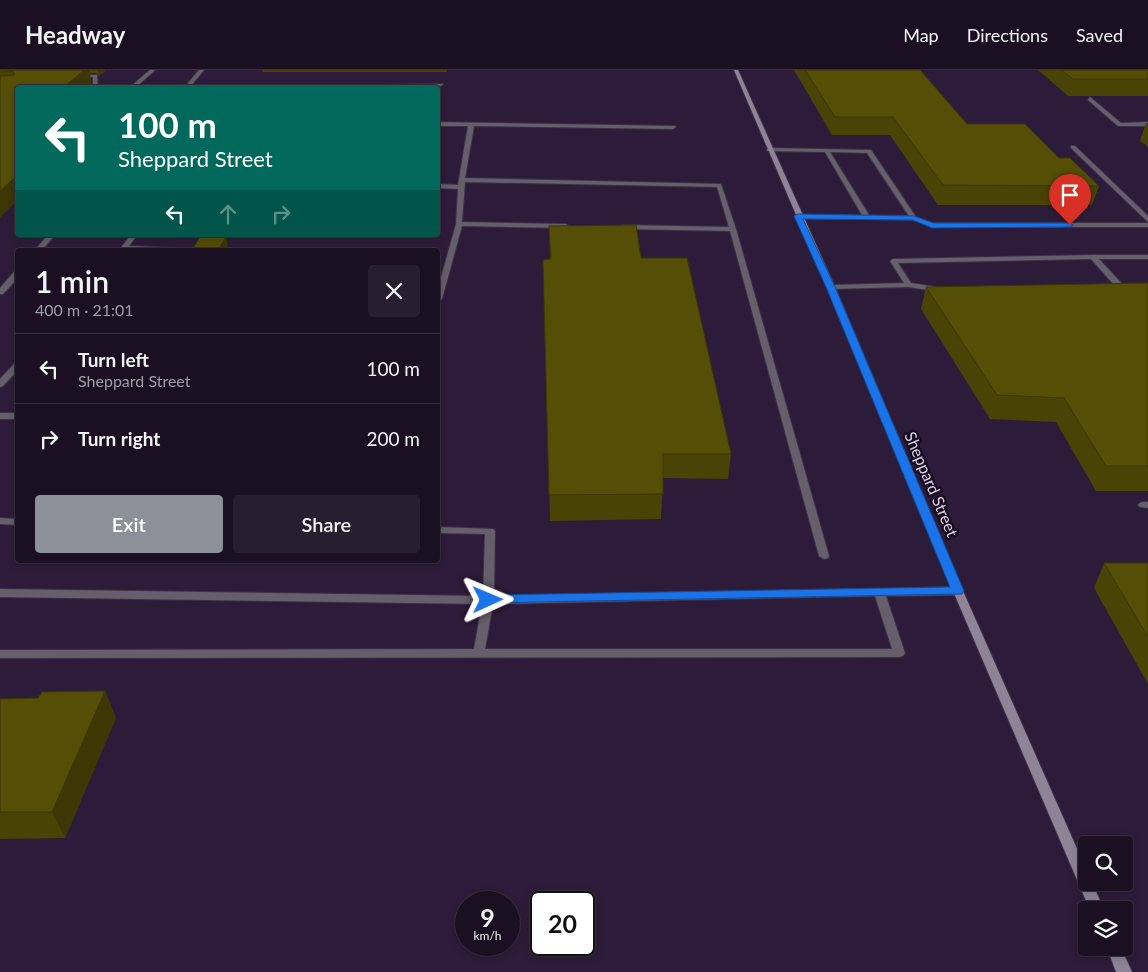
<!DOCTYPE html>
<meta charset="utf-8">
<style>
:root{--surface:#1a1022;--page:#271e2f;--text:#f1f3f6;--muted:#9f9da5;--line:#383040;--accent:#8c9099}
body{margin:0;font-family:Lato,sans-serif;background:var(--page);color:var(--text);height:100vh;display:flex;flex-direction:column;font-size:19px;white-space:nowrap}
*{box-sizing:border-box;margin:0}
p{font-size:16px;color:var(--muted)}
.icon{flex:none;width:28px;height:28px;fill:none;stroke:currentColor;stroke-width:2;stroke-linecap:round;stroke-linejoin:round}
.map{position:relative;flex:1;overflow:hidden}
.drawer{position:absolute;left:15px;top:178px;width:425px;height:315px;display:flex;flex-direction:column;background:var(--surface);border-radius:5px;box-shadow:0 2px 8px #0003,0 0 0 1px var(--line)}
.drawer>*{flex:none}
.guide{position:absolute;left:15px;top:15px;width:425px;height:152px;border-radius:5px;box-shadow:0 2px 8px #0003,0 0 0 1px var(--line);background:#00695c;color:#fff;overflow:hidden}
.buttons{position:absolute;left:1078px;top:766px;display:grid;gap:10px}
.buttons a{display:grid;place-items:center;width:55px;height:55px;border-radius:5px;background:var(--surface);box-shadow:0 2px 8px #0003,0 0 0 1px var(--line);font-size:25px}
.speed{position:absolute;left:455px;top:821px;display:flex;gap:10px;font-size:25px;font-weight:700;text-align:center}
.speed>*{display:grid;place-content:center;width:65px;height:65px;border-radius:50%;background:var(--surface);box-shadow:0 2px 8px #0003,0 0 0 1px var(--line);line-height:1}
.speed small{font-size:12px;font-weight:400}
.speed .limit{border:2px solid #111;border-radius:8px;background:#fff;color:#111}
.pin{position:absolute;display:grid;place-items:center;width:42px;height:42px;color:#fff;margin:-51px -21px;border-radius:50% 50% 50% 0;rotate:-45deg;box-shadow:0 0 5px #0007}
.pin .icon{rotate:45deg}
.me{position:absolute;width:55px;margin:-28px;rotate:89deg;stroke-linejoin:round;filter:drop-shadow(0 0 4px #0008)}
.turn{display:flex;align-items:center;gap:18px;height:105px;padding:0 20px;font-size:22px}
.turn .icon{width:65px;height:65px;stroke-width:2.5}
.turn b{display:block;font-size:35px;line-height:42px}
.lanes{display:flex;align-items:center;height:48px;padding:0 20px;background:#0003;justify-content:center;gap:25px;direction:ltr}
.lanes .off{opacity:.35}
.round{display:grid;place-items:center;flex:none;width:52px;height:52px;border-radius:5px;background:var(--page)}
.headline{display:flex;align-items:center;justify-content:space-between;height:85px;padding:0 20px}
h1{font-size:30px;font-weight:600;line-height:38px}
.action{display:flex;gap:10px;margin-top:auto;padding:10px 20px}
.action a{flex:1;height:58px;border-radius:5px;background:var(--accent);color:#fff;font-size:20px;font-weight:600;line-height:58px;text-align:center}
.action a+a{background:var(--page);color:var(--text)}
ul{padding:0;list-style:none}
li{display:flex;align-items:center;gap:15px;height:70px;padding:0 20px;border-top:1px solid var(--line)}
li div{flex:1}
li b{display:block;font-size:19px}
li em{font-style:normal}
header{display:flex;align-items:center;gap:30px;box-sizing:border-box;height:70px;padding:0 25px;background:var(--surface);border-bottom:1px solid var(--line)}
header strong{font-size:24px}
nav{display:flex;gap:28px;margin-inline-start:auto;font-size:18px}
.map>svg:first-child{display:block}
</style>
<header>
<strong>Headway</strong>
<nav><a>Map</a><a>Directions</a><a>Saved</a></nav>
</header>
<div class="map">
<svg width="1148" height="902" viewBox="0 0 1148 902">
<rect width="100%" height="100%" fill="#23152d"/>
<path fill="#2d1c39" fill-rule="evenodd" d="M0 0H1148V902H0ZM18 18H438V165H18ZM18 180H438V490H18ZM1086 775H1124V812H1086ZM466 832H509V875H466ZM541 832H584V875H541ZM1086 840H1124V878H1086Z"/>
<g fill="none" stroke-linecap="round" stroke-linejoin="round">
<g stroke="#3d3047" stroke-width="2">
<g id="lane">
<path d="M150 0H155L135 18H129Z"/>
<path d="M78 5H97L98 18H93V7H76Z"/>
<path d="M443 14 441 16 246 18 248 17Z"/>
<path d="M1090 27 1121 53 1148 52V56H1118L1088 30Z"/>
<path d="M438 52 675 56 676 57 673 59 474 56 465 108 721 114 736 159 829 486 828 488 824 489 819 486 730 161 623 159 620 157 623 155 729 157 717 117 465 112 462 152 566 154 569 156 566 158 462 156 442 229 438 231V218L456 154 458 119 438 118V114L458 115 468 56H438Z"/>
<path d="M1071 76H1075L1148 146V152L1071 78Z"/>
<path d="M769 78 871 80 916 147 933 153H1148V157H932L913 150 798 148 795 146 796 145H862L825 82 767 81V79ZM830 82 867 83 909 146 869 145Z"/>
<path d="M131 165H137L129 176 179 178 182 180H119Z"/>
<path d="M1093 185H1148V189H1099L1124 216 1125 218 1121 220H1111V216H1115L1091 189 898 193 911 213 942 218V222H939L909 217 831 219 827 217 831 215 904 213 890 191 893 189Z"/>
<path d="M15 293H18V300L3 316 0 317V309Z"/>
<rect x="0" y="343" width="18" height="6"/>
<path d="M1143 432H1148V438L1140 437 1138 435 1140 433Z"/>
<path d="M0 448 18 449V455L0 454Z"/>
<path d="M438 457 494 459 495 461 494 526 958 517 962 518 963 521 962 524 958 525 886 526 905 583 903 586 899 587 0 588V580L474 579 482 534 0 527V519L483 526 485 464 438 463ZM875 526 892 579H485L493 534Z"/>
</g>
</g>
<g stroke="#3d3047" stroke-width="2">
<g id="street">
<path d="M199 0H204L189 18H184Z"/>
<path d="M48 165H55L42 180H35Z"/>
<path d="M15 201H18V208L3 224H0V218Z"/>
</g>
</g>
<g stroke="#3d3047" stroke-width="2">
<g id="secondary">
<path d="M734 0H738L835 217 963 521 1086 799V812H1092L1104 840H1090L953 521 827 217Z"/>
<path d="M1107 878H1121L1132 902H1116Z"/>
</g>
</g>
<use href="#lane" fill="#655e6b" fill-rule="evenodd"/>
<use href="#street" fill="#655e6b" fill-rule="evenodd"/>
<use href="#secondary" fill="#8f8398" fill-rule="evenodd"/>
</g>
<g fill="#494306">
<path d="M0 0H106L99 6 95 3H90L91 9V13L86 18H18V130L0 147Z"/>
<path d="M262 0H447V2H263Z"/>
<path d="M794 0H920L967 54 1059 88 1099 116 1092 135H938L890 65H832Z"/>
<path d="M1038 0H1148V26H1068Z"/>
<path d="M1146 53H1148V77L1140 71Z"/>
<path d="M549 156 641 188 731 384 728 409 663 408 661 449 550 451 543 190 550 189Z"/>
<path d="M1148 213V421H1096L1056 352 990 349 921 239 926 217Z"/>
<path d="M1104 493H1148V614L1094 518Z"/>
<path d="M105 621 116 648 65 768 0 769V629L38 628Z"/>
</g>
<g fill="#3c3705">
<path d="M84 0H89L91 9V13L86 18H63Z"/>
<path d="M97 0H106L99 6Z"/>
<path d="M18 105V130L0 147V121Z"/>
<path d="M226 167 229 180H218Z"/>
<path d="M105 621 116 648 65 768 52 742Z"/>
</g>
<g fill="#554e07" stroke="#3c3705">
<path d="M0 0H84L63 18H18V105L0 121V6L15 5 13 1 0 2Z"/>
<path d="M805 0H920L967 54H1025L1059 88H1070L1099 116 943 115 893 47H835Z"/>
<path d="M1061 0H1148V9H1073Z"/>
<path d="M636 155 641 188H687L731 384H663V424L549 425 543 190 551 189 549 156Z"/>
<path d="M200 167H226L218 180H192Z"/>
<path d="M1148 213V396H1106L1064 328 997 325 926 217Z"/>
<path d="M1104 493H1148V567Z"/>
<path d="M105 621 52 742H0V629L38 628 42 622Z"/>
</g>
<path fill="#1a73e8" stroke="#114b97" d="M798 144 914 146 933 153H1070L1073 155 1070 157 932 158 913 150 803 149 835 217 964 521 962 524 483 533 482 530 483 527 488 525 950 517 826 217 794 146Z"/>
<g text-anchor="middle" dominant-baseline="central" stroke-width="5" stroke-linejoin="round" paint-order="stroke">
<g font-size="16" fill="#dcd4e4" stroke="#190c23">
<text transform="translate(932 414) rotate(67)">Sheppard Street</text>
</g>
</g>
</svg>
<div class="buttons">
<a><svg class="icon" aria-label="search" viewBox="0 0 24 24"><circle cx="10" cy="10" r="6"/><path d="M15 15l6 6"/></svg></a>
<a><svg class="icon" aria-label="layers" viewBox="0 0 24 24"><path d="M12 4l9 5-9 5-9-5zM3 14l9 5 9-5"/></svg></a>
</div>
<div class="speed"><div>9<small>km/h</small></div><div class="limit">20</div></div>
<div class="pin" style="left:1070px;top:155px;background:#d93025"><svg class="icon" aria-label="arrive" viewBox="0 0 24 24"><path d="M6 21V4h12l-3 4 3 4H6"/></svg></div>
<svg class="me" style="left:488px;top:530px" viewBox="-20 -20 40 40"><path d="M0-17L14 15 0 8-14 15z" fill="#1a73e8" stroke="#fff" stroke-width="4"/></svg>
<div class="guide">
<div class="turn"><svg class="icon" aria-label="left" viewBox="0 0 24 24"><path d="M17 20v-9H6M10 6l-5 5 5 5"/></svg><div><b>100 m</b>Sheppard Street</div></div>
<div class="lanes"><svg class="icon" aria-label="left" viewBox="0 0 24 24"><path d="M17 20v-9H6M10 6l-5 5 5 5"/></svg><svg class="icon off" aria-label="ahead" viewBox="0 0 24 24"><path d="M12 20V5M6 11l6-6 6 6"/></svg><svg class="icon off" aria-label="right" viewBox="0 0 24 24"><path d="M7 20v-9h11M14 6l5 5-5 5"/></svg></div>
</div>
<section class="drawer">
<div class="headline"><div><h1>1 min</h1><p>400 m · 21:01</p></div><a class="round"><svg class="icon" aria-label="close" viewBox="0 0 24 24"><path d="M6 6l12 12M18 6L6 18"/></svg></a></div>
<ul>
<li><svg class="icon" aria-label="left" viewBox="0 0 24 24"><path d="M17 20v-9H6M10 6l-5 5 5 5"/></svg><div><b>Turn left</b><p>Sheppard Street</p></div><em>100 m</em></li>
<li><svg class="icon" aria-label="right" viewBox="0 0 24 24"><path d="M7 20v-9h11M14 6l5 5-5 5"/></svg><div><b>Turn right</b></div><em>200 m</em></li>
</ul>
<div class="action"><a>Exit</a><a>Share</a></div>
</section>
</div>
